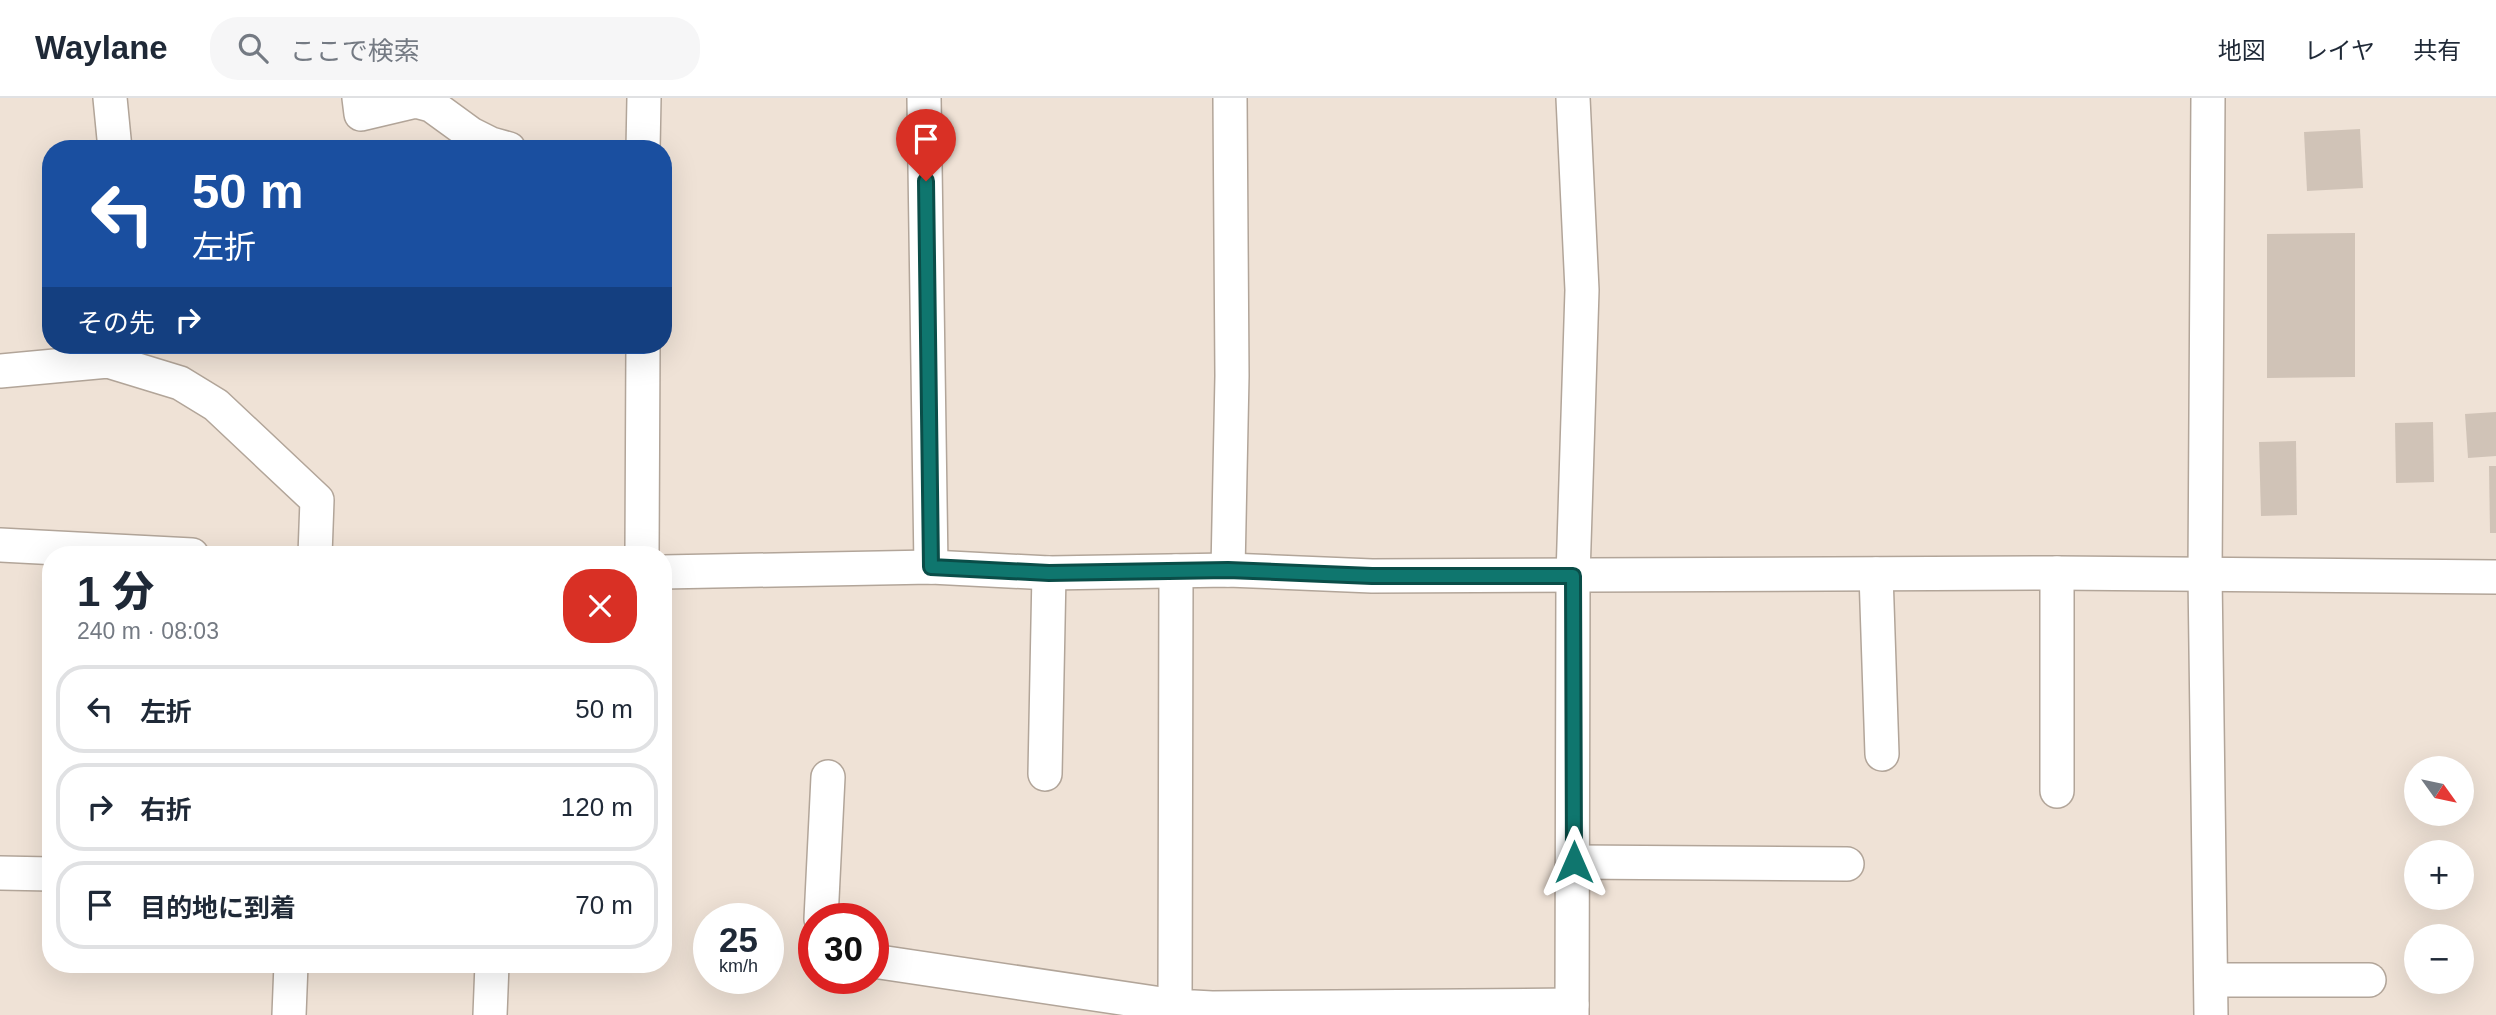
<!DOCTYPE html>
<html lang="ja">
<meta charset="utf-8">
<style>
:root{--surface:#fff;--page:#f6f6f7;--text:#1f2937;--muted:#747a83;--line:#e0e1e3}
body{margin:0;font-family:Helvetica,"Noto Sans JP",sans-serif;background:var(--page);color:var(--text);height:100vh;display:flex;flex-direction:column;font-size:26px;white-space:nowrap}
*{box-sizing:border-box;margin:0}
p{font-size:23px;color:var(--muted)}
.icon{flex:none;width:38px;height:38px;fill:none;stroke:currentColor;stroke-width:2;stroke-linecap:round;stroke-linejoin:round}
.map{position:relative;flex:1;overflow:hidden}
.side{position:absolute;left:42px;top:448px;width:630px;height:427px;display:flex;flex-direction:column;background:var(--surface);border-radius:28px;box-shadow:0 7px 28px #0002}
.side>*{flex:none}
.banner{position:absolute;left:42px;top:42px;width:630px;height:214px;border-radius:28px;box-shadow:0 7px 28px #0002;background:#1a4fa0;color:#fff;overflow:hidden}
.needle{width:46px;rotate:123deg}
.tools{position:absolute;left:2404px;top:658px;display:grid;gap:14px}
.tools a{display:grid;place-items:center;width:70px;height:70px;border-radius:50%;background:var(--surface);box-shadow:0 7px 28px #0002;font-size:35px}
.speed{position:absolute;left:693px;top:805px;display:flex;gap:14px;font-size:35px;font-weight:700;text-align:center}
.speed>*{display:grid;place-content:center;width:91px;height:91px;border-radius:50%;background:var(--surface);box-shadow:0 7px 28px #0002;line-height:1}
.speed small{font-size:18px;font-weight:400}
.speed .limit{border:10px solid #d22;background:#fff;color:#111}
.pin{position:absolute;display:grid;place-items:center;width:60px;height:60px;color:#fff;margin:-72px -30px;border-radius:50% 50% 50% 0;rotate:-45deg;box-shadow:0 0 7px #0007}
.pin .icon{rotate:45deg}
.me{position:absolute;width:77px;margin:-38px;rotate:0deg;stroke-linejoin:round;filter:drop-shadow(0 0 5px #0008)}
.turn{display:flex;align-items:center;gap:24px;height:147px;padding:0 35px;font-size:32px}
.turn .icon{width:91px;height:91px;stroke-width:2.5}
.turn b{display:block;font-size:49px;line-height:60px}
.then{display:flex;align-items:center;height:66px;padding:0 35px;background:#0003;gap:14px;font-size:26px}
.round{display:grid;place-items:center;flex:none;width:74px;height:74px;border-radius:28px;background:var(--page)}
.overview{display:flex;align-items:center;justify-content:space-between;height:119px;padding:0 35px}
h1{font-size:42px;font-weight:800;line-height:52px}
ul{padding:0;list-style:none}
li{display:flex;align-items:center;gap:21px;height:88px;margin:0 14px 10px;padding:0 21px;border:4px solid var(--line);border-radius:28px}
li div{flex:1}
li b{display:block;font-size:26px}
li em{font-style:normal}
header{display:flex;align-items:center;gap:42px;box-sizing:border-box;height:98px;padding:0 35px;background:var(--surface);border-bottom:2px solid var(--line)}
header strong{font-size:33px}
nav{display:flex;gap:38px;margin-inline-start:auto;font-size:24px}
.search{width:490px;height:63px;background:var(--page);display:flex;align-items:center;gap:18px;box-sizing:border-box;padding:0 24px;border-radius:28px;color:var(--muted);font-size:26px}
.map>svg:first-child{display:block}
</style>
<header>
<strong>Waylane</strong>
<div class="search"><svg class="icon" aria-label="search" viewBox="0 0 24 24"><circle cx="10" cy="10" r="6"/><path d="M15 15l6 6"/></svg>ここで検索</div>
<nav><a>地図</a><a>レイヤ</a><a>共有</a></nav>
</header>
<div class="map">
<svg width="2496" height="917" viewBox="0 0 2496 917">
<rect width="100%" height="100%" fill="#efe2d6"/>
<g fill="#d0c3b7">
<path d="M2360 31 2363 90 2307 93 2304 34Z"/>
<path d="M2355 135V279L2267 280V136Z"/>
<path d="M2496 314V358L2468 360 2465 316Z"/>
<path d="M2433 324 2434 384 2396 385 2395 325Z"/>
<path d="M2296 343 2297 417 2261 418 2259 344Z"/>
<path d="M2489 368H2496V435H2490Z"/>
</g>
<g fill="none" stroke-linecap="round" stroke-linejoin="round">
<g stroke="#b2a599" stroke-width="36">
<g id="minor">
<path d="M110 0 115 51"/>
<path d="M359 0 361 16 416 3 431 7 471 36 491 46 509 51"/>
<path d="M924 0 931 469"/>
<path d="M2208 0 2205 477 2211 917"/>
<path d="M643 51 644 0"/>
<path d="M0 273 108 263 180 285 216 307 317 402 315 457"/>
<path d="M0 447 192 457"/>
<path d="M642 457 643 247"/>
<path d="M1228 472 1232 278 1230 0"/>
<path d="M1176 473 1175 908 1212 910 1572 907"/>
<path d="M663 474 931 469 1049 475 1228 472 1372 478 2057 475 2496 479"/>
<path d="M1876 476 1882 656"/>
<path d="M1045 676 1049 475"/>
<path d="M2057 693V475"/>
<path d="M1574 764 1847 766"/>
<path d="M0 775 51 776"/>
<path d="M821 821 828 679"/>
<path d="M873 863 1175 908"/>
<path d="M2211 882H2369"/>
<path d="M289 917 291 866"/>
<path d="M490 917 492 866"/>
<path d="M1572 917 1573 478 1582 192 1573 0"/>
</g>
</g>
<use href="#minor" stroke="#fff" stroke-width="33"/>
</g>
<g fill="none" stroke-linecap="round" stroke-linejoin="round">
<g stroke="#0a4d48" stroke-width="18">
<path id="route" d="M926 83 931 469 1049 475 1228 472 1372 478H1573L1574 764"/>
</g>
<use href="#route" stroke="#0f766e" stroke-width="12"/>
</g>
</svg>
<div class="tools">
<a><svg class="needle" viewBox="-14 -14 28 28"><path d="M0-13l5 13h-10z" fill="#e53935"/><path d="M0 13l5-13h-10z" fill="#747a83"/></svg></a>
<a>+</a>
<a>−</a>
</div>
<div class="speed"><div>25<small>km/h</small></div><div class="limit">30</div></div>
<div class="pin" style="left:926px;top:83px;background:#d93025"><svg class="icon" aria-label="arrive" viewBox="0 0 24 24"><path d="M6 21V4h12l-3 4 3 4H6"/></svg></div>
<svg class="me" style="left:1574px;top:764px" viewBox="-20 -20 40 40"><path d="M0-17L14 15 0 8-14 15z" fill="#0f766e" stroke="#fff" stroke-width="4"/></svg>
<div class="banner">
<div class="turn"><svg class="icon" aria-label="left" viewBox="0 0 24 24"><path d="M17 20v-9H6M10 6l-5 5 5 5"/></svg><div><b>50 m</b>左折</div></div>
<div class="then">その先<svg class="icon" aria-label="right" viewBox="0 0 24 24"><path d="M7 20v-9h11M14 6l5 5-5 5"/></svg></div>
</div>
<section class="side">
<div class="overview"><div><h1>1 分</h1><p>240 m · 08:03</p></div><a class="round" style="background:#d93025;color:#fff"><svg class="icon" aria-label="close" viewBox="0 0 24 24"><path d="M6 6l12 12M18 6L6 18"/></svg></a></div>
<ul>
<li><svg class="icon" aria-label="left" viewBox="0 0 24 24"><path d="M17 20v-9H6M10 6l-5 5 5 5"/></svg><div><b>左折</b></div><em>50 m</em></li>
<li><svg class="icon" aria-label="right" viewBox="0 0 24 24"><path d="M7 20v-9h11M14 6l5 5-5 5"/></svg><div><b>右折</b></div><em>120 m</em></li>
<li><svg class="icon" aria-label="arrive" viewBox="0 0 24 24"><path d="M6 21V4h12l-3 4 3 4H6"/></svg><div><b>目的地に到着</b></div><em>70 m</em></li>
</ul>
</section>
</div>
